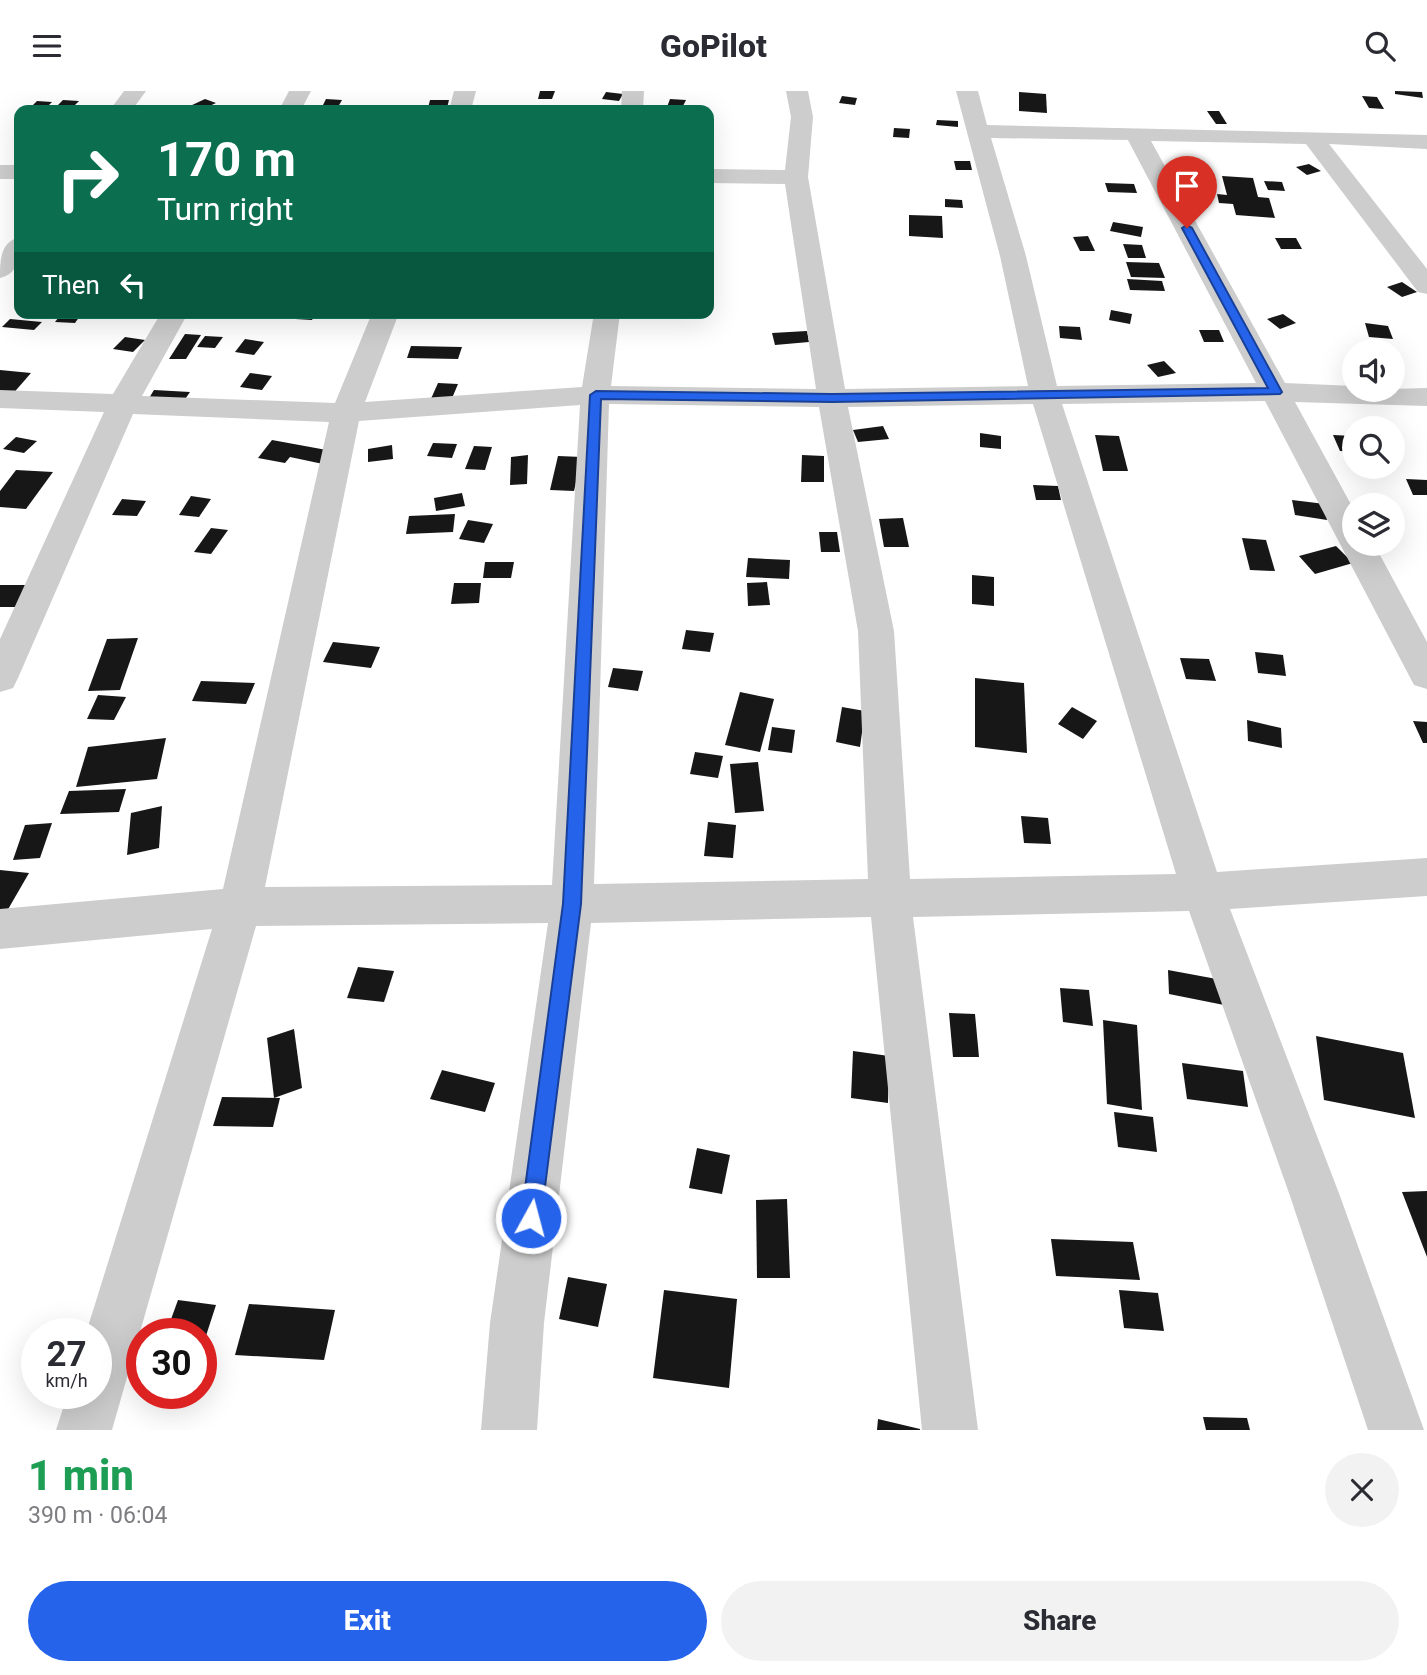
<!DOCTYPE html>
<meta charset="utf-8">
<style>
:root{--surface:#fff;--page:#f2f2f3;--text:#2b2b33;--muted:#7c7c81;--accent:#2563eb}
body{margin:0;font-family:Roboto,sans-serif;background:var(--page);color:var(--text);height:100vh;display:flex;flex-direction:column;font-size:26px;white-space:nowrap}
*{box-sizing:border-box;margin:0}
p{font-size:23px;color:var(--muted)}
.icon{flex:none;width:38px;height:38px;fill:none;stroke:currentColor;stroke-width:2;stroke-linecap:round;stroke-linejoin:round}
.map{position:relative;height:1339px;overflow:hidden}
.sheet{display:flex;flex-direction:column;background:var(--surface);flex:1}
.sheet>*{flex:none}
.banner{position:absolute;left:14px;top:14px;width:700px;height:214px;border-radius:14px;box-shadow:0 7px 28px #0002;background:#0b6e4f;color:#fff;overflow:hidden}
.tools{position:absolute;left:1342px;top:248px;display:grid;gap:14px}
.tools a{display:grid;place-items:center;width:63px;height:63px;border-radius:50%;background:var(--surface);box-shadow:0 7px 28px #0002;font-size:35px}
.speed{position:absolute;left:21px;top:1227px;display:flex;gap:14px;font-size:35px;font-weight:700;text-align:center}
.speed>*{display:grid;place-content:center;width:91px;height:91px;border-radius:50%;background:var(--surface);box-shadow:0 7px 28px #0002;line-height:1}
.speed small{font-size:18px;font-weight:400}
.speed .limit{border:10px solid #d22;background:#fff;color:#111}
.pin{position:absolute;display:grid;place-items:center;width:60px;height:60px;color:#fff;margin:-72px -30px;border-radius:50% 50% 50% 0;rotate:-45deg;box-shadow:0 0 7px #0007}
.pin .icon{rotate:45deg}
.me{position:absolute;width:77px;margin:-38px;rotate:7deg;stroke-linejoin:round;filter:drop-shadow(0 0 5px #0008)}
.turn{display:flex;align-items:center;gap:24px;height:147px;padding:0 28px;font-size:32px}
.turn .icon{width:91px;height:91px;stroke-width:2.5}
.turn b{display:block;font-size:49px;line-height:60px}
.then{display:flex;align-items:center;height:66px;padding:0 28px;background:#0003;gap:14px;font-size:26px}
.round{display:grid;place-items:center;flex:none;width:74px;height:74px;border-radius:37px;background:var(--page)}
.headline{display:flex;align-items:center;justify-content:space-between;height:119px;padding:0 28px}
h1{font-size:42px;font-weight:800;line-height:52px;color:#1e9e55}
.cta{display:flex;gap:14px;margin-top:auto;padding:14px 28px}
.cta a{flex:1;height:80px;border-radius:42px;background:var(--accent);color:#fff;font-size:28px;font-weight:800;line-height:80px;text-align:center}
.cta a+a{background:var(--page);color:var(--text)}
header{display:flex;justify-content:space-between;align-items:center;height:91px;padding:0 28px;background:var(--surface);font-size:32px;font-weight:800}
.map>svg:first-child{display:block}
</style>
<header><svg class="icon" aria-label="menu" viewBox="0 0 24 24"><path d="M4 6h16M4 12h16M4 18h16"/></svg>GoPilot<svg class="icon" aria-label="search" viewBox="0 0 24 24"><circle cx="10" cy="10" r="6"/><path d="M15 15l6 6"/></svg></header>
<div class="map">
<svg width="1427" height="1339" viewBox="0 0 1427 1339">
<rect width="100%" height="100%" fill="#fff"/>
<g fill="#171717">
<path d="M540 0H555L552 8H538Z"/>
<path d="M1395 0 1422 1 1423 7 1395 3Z"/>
<path d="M606 1 623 3 619 10 602 8Z"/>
<path d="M1019 1 1046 3 1047 22 1019 20Z"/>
<path d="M842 5 857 7 855 14 839 12Z"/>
<path d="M1362 5 1377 6 1384 18 1369 17Z"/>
<path d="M205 8 216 12 201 19 190 15Z"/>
<path d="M326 8 342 9 338 16H322Z"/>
<path d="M670 8 686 9 682 17 667 16Z"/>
<path d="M63 9 79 10 72 17H55Z"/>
<path d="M430 9H449L447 17H428Z"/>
<path d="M37 10 52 11 44 19 29 18Z"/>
<path d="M1207 20H1219L1227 33H1216Z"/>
<path d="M937 29 958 30V36L936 34Z"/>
<path d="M894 37 910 38 909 47 893 46Z"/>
<path d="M954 70H970L972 79H956Z"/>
<path d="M1309 73 1321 80 1307 84 1296 76Z"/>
<path d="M1222 85 1253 87 1258 106 1269 107 1275 127 1236 124 1233 113 1219 112 1217 103 1227 104Z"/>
<path d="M1264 90 1282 91 1285 100 1268 99Z"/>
<path d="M1105 92 1134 93 1137 102 1108 101Z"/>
<path d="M945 108 962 109 963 117 945 116Z"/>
<path d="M909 124 942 125 943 147 909 145Z"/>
<path d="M1113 131 1143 136 1141 146 1110 140Z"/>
<path d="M1088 145 1095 160H1080L1073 146Z"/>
<path d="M1275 147H1296L1302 158H1281Z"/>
<path d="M1123 153 1142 154 1146 167H1128Z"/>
<path d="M1126 171 1159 172 1165 187 1131 186Z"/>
<path d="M1127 188 1162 190 1165 200 1130 199Z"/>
<path d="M1402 191 1417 201 1402 206 1387 196Z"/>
<path d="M1111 219 1132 223 1130 233 1109 229Z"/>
<path d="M62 222H82L75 232 55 231Z"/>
<path d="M298 222H316L312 229 295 228Z"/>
<path d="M1283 223 1296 232 1280 238 1267 228Z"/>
<path d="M10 228 42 231 34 239 2 236Z"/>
<path d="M1365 232 1388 235 1393 248 1369 246Z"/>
<path d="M1059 235 1080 236 1082 249 1060 247Z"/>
<path d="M1199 239H1219L1224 251H1204Z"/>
<path d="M807 240 809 251 775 254 772 242Z"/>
<path d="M185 243 201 244 186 268H169Z"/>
<path d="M205 245 223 246 215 257 197 256Z"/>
<path d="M125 246 145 249 133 261 113 258Z"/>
<path d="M245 248 264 251 254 264 235 261Z"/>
<path d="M411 255 462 256 458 268 407 267Z"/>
<path d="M1164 270 1176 282 1158 286 1147 274Z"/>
<path d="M0 279 31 282 11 305 0 303Z"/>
<path d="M250 282 272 285 262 299 240 296Z"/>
<path d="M438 292 458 293 450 312 430 310Z"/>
<path d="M154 299 190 301 181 314 146 312Z"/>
<path d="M883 335 889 348 858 351 853 339Z"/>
<path d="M980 342 1001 345V358L980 356Z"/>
<path d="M1095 344 1119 345 1128 380H1103Z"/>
<path d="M1333 344 1354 345V361L1340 360Z"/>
<path d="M16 346 37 350 24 362 3 358Z"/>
<path d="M272 349 332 360 323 373 290 366 285 372 258 367Z"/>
<path d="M433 352 457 353 452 367 427 365Z"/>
<path d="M392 354 393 368 368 371V358Z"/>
<path d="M474 355 492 356 485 379 465 378Z"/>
<path d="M528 364 527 393 510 394 511 366Z"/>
<path d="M802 364 824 365V391H801Z"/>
<path d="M558 365 582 366 574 400 550 399Z"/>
<path d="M16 379 53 381 26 418 0 416V400Z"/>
<path d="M1406 388 1427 389V404H1413Z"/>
<path d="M1033 394 1058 395 1061 409H1036Z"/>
<path d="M462 402 465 415 436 420 434 407Z"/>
<path d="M191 405 211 408 199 426 179 424Z"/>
<path d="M122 408 146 410 137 425 112 424Z"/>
<path d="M1292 409 1325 413 1327 429 1295 424Z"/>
<path d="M455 423 453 441 406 443 409 425Z"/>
<path d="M903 427 909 456H884L879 428Z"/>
<path d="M468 429 493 433 484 452 459 448Z"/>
<path d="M211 437 228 439 211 463 194 461Z"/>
<path d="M819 441H837L840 461H821Z"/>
<path d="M1242 447 1266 449 1275 480 1250 479Z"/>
<path d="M1336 455 1353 472 1315 483 1299 465Z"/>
<path d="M748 467 790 469 789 488 746 486Z"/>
<path d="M485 471H514L511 487H483Z"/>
<path d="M972 484 994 486V515L972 513Z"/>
<path d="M767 491 770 514 748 515 747 492Z"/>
<path d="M454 492H481L479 512 451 513Z"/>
<path d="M0 494H27L16 516H0Z"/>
<path d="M686 539 714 542 710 561 682 558Z"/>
<path d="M138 547 120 599 88 600 107 548Z"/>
<path d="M333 551 380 556 371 577 323 571Z"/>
<path d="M1255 561 1283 564 1286 585 1258 582Z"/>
<path d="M1180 567 1209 568 1216 590 1186 588Z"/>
<path d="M613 577 643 580 638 600 608 596Z"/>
<path d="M975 587 1024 592 1027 662 975 656Z"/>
<path d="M201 590 255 592 246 613 192 610Z"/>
<path d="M740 601 774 608 760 661 725 654Z"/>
<path d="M98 604 126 606 114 629 87 628Z"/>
<path d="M842 616 865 620 860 656 836 651Z"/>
<path d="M1072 616 1097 630 1083 648 1058 633Z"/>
<path d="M1247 629 1281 637 1282 657 1248 650Z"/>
<path d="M1413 630 1427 631V652H1423Z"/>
<path d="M772 636 795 639 792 662 768 659Z"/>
<path d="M166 647 157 688 76 696 88 656Z"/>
<path d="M695 661 723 665 718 687 690 683Z"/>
<path d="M758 671 764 720 735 722 730 673Z"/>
<path d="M126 698 119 721 60 723 69 700Z"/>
<path d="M162 715 159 757 127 764 131 722Z"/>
<path d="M1021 725 1048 727 1051 753 1024 752Z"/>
<path d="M708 731 736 734 733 767 704 765Z"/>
<path d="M52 732 40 767 13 769 25 734Z"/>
<path d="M0 779 29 782 3 827H0Z"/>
<path d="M358 876 394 880 384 911 347 907Z"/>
<path d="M1168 879 1222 889 1224 914 1169 903Z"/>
<path d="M1060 897 1089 899 1093 935 1063 931Z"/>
<path d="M949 922 975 923 979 966H953Z"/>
<path d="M1103 929 1137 934 1142 1019 1107 1013Z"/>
<path d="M294 938 302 997 274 1007 267 947Z"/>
<path d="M1316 945 1403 962 1415 1027 1324 1009Z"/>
<path d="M853 960 889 965 888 1012 851 1007Z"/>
<path d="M1182 972 1243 980 1248 1016 1187 1008Z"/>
<path d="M442 979 495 992 485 1021 430 1008Z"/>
<path d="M222 1006 280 1007 273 1036 213 1035Z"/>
<path d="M1114 1021 1153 1026 1157 1061 1118 1056Z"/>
<path d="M697 1057 730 1064 722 1103 689 1097Z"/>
<path d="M1427 1100V1166L1402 1101Z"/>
<path d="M787 1108 790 1187H757L756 1109Z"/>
<path d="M1051 1148 1133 1151 1140 1189 1056 1185Z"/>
<path d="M568 1186 607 1193 598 1236 559 1228Z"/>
<path d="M664 1199 737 1208 729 1297 653 1287Z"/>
<path d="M1119 1199 1158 1202 1164 1240 1124 1237Z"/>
<path d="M178 1209 216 1214 202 1257 201 1242H166Z"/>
<path d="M249 1213 335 1219 324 1269 235 1264Z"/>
<path d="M1203 1326 1247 1327 1250 1339H1206Z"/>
<path d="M878 1328 920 1338V1339H877Z"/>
</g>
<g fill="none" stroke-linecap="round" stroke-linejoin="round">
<g fill="#cdcdcd" fill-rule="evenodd">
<path d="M124 0H146L132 19H110Z"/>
<path d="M289 0H311L301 19H279Z"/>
<path d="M454 0H476L471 19H449Z"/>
<path d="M622 0H644L643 19H621Z"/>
<path d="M786 0H808L813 26 808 86 845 298 1028 295 1000 165 956 0H978L987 34 1427 44V58L1329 53 1427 178V203L1418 201 1306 53 1151 50 1285 292 1354 295V299L1427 297V315L1295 311 1354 419V453H1374L1427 551V598L1414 594 1265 310 1062 313 1217 781 1427 767V805L1230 818 1340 1105 1424 1339H1368L1290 1105 1189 820 913 826 978 1339H922L871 826 591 832 544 1232 537 1339H481L490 1232 548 832 256 835 112 1339H56L68 1302H96V1242H86L212 838 0 858V818L223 798 329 331 133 323 18 587 13 597 0 601V548L104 321 0 317V299L113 303 161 222H188L142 305 335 312 372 222H399L365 311 582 296 594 222H620L611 295 816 298 785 93 709 92V78L785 79 791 26ZM991 47 1128 49 1256 292 1057 295 1026 165ZM609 313 819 316 858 540 868 788 594 793ZM1033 313 1176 783 910 788 894 540 848 316ZM580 314 552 794 265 796 359 330Z"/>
<rect x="0" y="74" width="19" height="14"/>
<path d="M19 146C20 164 20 182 0 187 0 169 0 152 19 146Z"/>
</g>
</g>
<path fill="#2563eb" stroke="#184099" stroke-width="2" d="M1187 134 1192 137 1282 301 1280 303 832 311 601 308 581 813 541 1127 538 1134 531 1137 524 1134 521 1127 563 813 590 304 596 300 832 303 1268 297 1182 137Z"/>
</svg>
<div class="tools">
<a><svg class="icon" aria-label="sound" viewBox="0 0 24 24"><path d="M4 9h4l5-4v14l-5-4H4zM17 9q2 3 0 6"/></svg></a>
<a><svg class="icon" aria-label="search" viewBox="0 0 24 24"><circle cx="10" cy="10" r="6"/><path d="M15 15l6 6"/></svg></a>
<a><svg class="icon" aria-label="layers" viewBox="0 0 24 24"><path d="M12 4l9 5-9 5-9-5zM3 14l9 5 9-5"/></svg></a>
</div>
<div class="speed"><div>27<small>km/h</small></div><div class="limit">30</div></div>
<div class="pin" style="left:1187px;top:137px;background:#d93025"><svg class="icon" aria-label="arrive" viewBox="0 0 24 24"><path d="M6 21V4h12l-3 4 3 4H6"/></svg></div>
<svg class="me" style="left:531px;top:1127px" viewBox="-20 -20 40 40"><circle r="17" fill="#2563eb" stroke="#fff" stroke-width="3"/><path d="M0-11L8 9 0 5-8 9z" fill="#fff"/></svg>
<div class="banner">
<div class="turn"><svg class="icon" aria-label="right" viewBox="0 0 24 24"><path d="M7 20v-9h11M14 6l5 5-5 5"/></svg><div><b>170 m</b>Turn right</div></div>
<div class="then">Then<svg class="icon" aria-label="left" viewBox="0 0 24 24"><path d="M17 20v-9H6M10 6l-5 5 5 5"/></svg></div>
</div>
</div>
<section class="sheet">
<div class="headline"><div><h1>1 min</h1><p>390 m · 06:04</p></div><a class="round"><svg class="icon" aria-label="close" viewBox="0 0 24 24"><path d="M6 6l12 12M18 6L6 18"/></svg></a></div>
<div class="cta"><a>Exit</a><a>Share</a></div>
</section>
